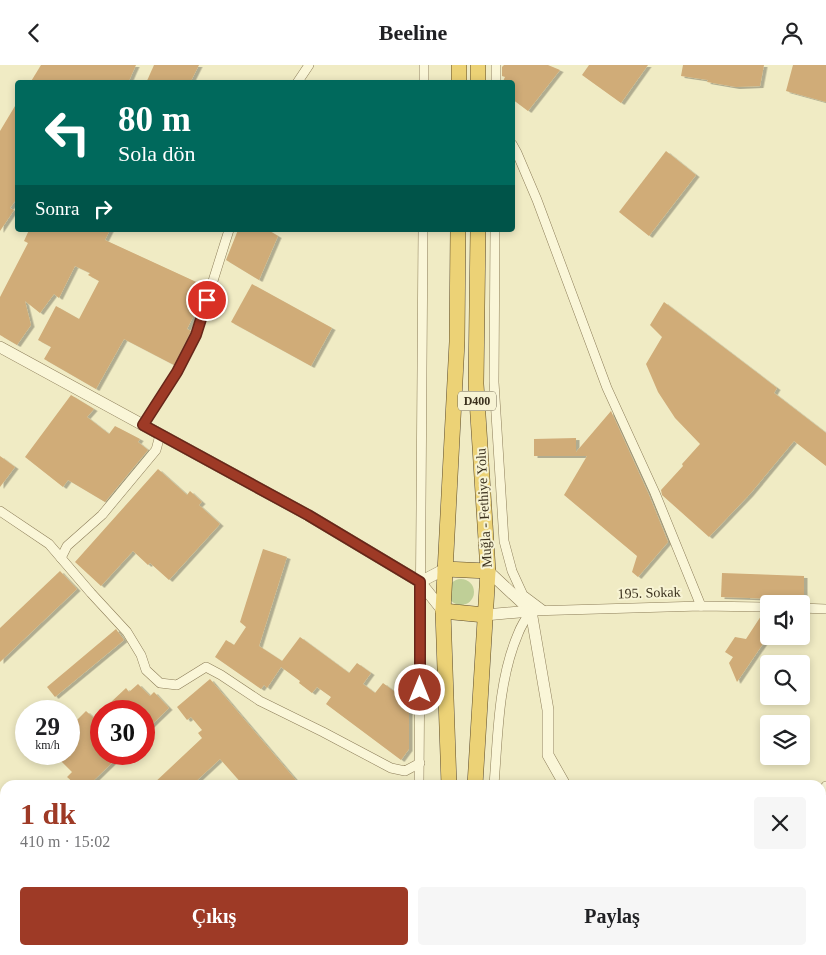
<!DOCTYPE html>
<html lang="tr">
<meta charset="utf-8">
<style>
:root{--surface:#fff;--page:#f6f6f6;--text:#202124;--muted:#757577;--accent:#9e3a26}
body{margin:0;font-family:Georgia,serif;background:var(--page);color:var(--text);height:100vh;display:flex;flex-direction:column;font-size:19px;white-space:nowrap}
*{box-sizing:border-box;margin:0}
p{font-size:16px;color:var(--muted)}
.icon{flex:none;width:28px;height:28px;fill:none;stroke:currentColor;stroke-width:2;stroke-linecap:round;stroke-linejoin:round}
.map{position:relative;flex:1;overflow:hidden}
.side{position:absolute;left:0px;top:715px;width:826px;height:175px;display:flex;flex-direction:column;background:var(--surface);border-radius:15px 15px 0 0;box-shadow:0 2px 8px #0003}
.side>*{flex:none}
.hud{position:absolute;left:15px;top:15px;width:500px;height:152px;border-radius:5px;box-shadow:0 2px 8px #0003;background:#00695c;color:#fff;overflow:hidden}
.fabs{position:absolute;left:760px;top:530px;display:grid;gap:10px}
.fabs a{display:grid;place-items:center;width:50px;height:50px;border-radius:5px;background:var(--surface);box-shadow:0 2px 8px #0003;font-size:25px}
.speed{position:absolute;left:15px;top:635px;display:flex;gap:10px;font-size:25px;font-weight:700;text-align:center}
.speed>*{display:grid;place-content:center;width:65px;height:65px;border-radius:50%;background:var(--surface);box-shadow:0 2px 8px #0003;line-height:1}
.speed small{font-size:12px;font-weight:400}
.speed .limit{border:8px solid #d22;background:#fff;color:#111}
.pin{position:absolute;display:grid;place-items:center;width:42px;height:42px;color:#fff;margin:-21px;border:2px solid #fff;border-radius:50%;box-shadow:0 1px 5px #0007}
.me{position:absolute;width:55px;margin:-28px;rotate:0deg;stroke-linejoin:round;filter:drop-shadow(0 0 4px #0008)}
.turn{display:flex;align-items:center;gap:18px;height:105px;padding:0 20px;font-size:22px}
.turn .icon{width:65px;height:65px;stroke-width:2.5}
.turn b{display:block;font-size:35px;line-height:42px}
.then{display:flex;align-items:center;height:48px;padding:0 20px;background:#0003;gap:10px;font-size:19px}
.round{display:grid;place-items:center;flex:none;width:52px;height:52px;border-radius:5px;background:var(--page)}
.summary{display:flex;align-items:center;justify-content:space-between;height:85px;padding:0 20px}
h1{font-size:30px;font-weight:700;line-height:38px;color:var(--accent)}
.cta{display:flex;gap:10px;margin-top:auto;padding:10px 20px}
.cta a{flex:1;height:58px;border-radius:5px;background:var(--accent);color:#fff;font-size:20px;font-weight:700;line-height:58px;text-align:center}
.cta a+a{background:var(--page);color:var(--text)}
header{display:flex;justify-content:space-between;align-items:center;height:65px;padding:0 20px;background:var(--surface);font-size:22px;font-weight:700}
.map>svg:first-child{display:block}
</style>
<header><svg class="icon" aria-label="back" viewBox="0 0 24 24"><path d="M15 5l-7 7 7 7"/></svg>Beeline<svg class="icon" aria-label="person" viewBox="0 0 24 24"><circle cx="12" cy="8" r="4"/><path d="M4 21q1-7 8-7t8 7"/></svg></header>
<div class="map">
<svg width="826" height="890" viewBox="0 0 826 890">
<defs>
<filter id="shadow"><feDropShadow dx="3.5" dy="2" stdDeviation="0" flood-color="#0004"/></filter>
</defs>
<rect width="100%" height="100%" fill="#f0ebc4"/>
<circle fill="#bfcf97" cx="461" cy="527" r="13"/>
<g fill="#d0ac78" filter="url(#shadow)">
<path d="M41 0H136L128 18H30Z"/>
<path d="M154 0H199L190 18H146Z"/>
<path d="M504 0H548L560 5 528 46 512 34V18H502L505 12 502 11V2Z"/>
<path d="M589 0H648L621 38 582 10Z"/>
<path d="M683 0H764L760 21 736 22 707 17 708 15 681 11Z"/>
<path d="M793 0H826V37L786 26Z"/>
<path d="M18 36V132L10 143 14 145 0 166V66Z"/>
<path d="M666 86 696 110 649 171 619 147Z"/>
<path d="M29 165H110L105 175 205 221 198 242 187 264 191 266 174 300 124 274 96 324 44 294 51 282 38 275 56 241 79 254 99 216 88 210 90 208 75 201 59 233 54 229 40 248 25 236 31 260 17 280 0 270V232L28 178 24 176Z"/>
<path d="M238 165H268L278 171 259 215 226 195Z"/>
<path d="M252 219 332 263 311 301 231 257Z"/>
<path d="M664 237 777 323 774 328 826 368V401L794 376 750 429 709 472 662 430 661 425 683 401 682 399 700 379 675 353 658 327 646 299 662 272 650 260Z"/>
<path d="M71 330 94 344 87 352 109 369 115 361 140 374 138 377 148 385 105 437 68 415 63 422 25 392Z"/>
<path d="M611 346 649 430 668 477 638 512 632 507 637 491 564 430 587 391H534V374L576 373V387Z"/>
<path d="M0 391 15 402 0 422Z"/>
<path d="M158 404 187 430 190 426 202 437 199 440 220 459 169 515 150 498 148 500 133 486 101 521 75 497Z"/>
<path d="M263 484 287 492 259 581 282 596 300 572 349 608 357 598 371 608 363 619 375 628 383 618 411 639 409 648V684L401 695 326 639 331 632 317 622 312 628 299 618 300 616 281 602 267 623 264 620 261 624 215 592 226 575 234 580 246 562 240 557Z"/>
<path d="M60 506 77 524 0 597V563Z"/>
<path d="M722 508 804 511V535L721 532Z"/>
<path d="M761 551H769V570L737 617 729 598 733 592 725 587 735 572 746 574Z"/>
<path d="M116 564 124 575 55 632 47 622Z"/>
<path d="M210 614 300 720H243L220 694 192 720H152L202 673 198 668 202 665 191 652 187 655 177 642Z"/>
<path d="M138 619 150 631 154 627 169 643 144 667V646H109L114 642 110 638 126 623 129 627Z"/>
<path d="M86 646 98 657 101 654V689H121L89 720H76L67 712 72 707 61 696 69 689V663Z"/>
</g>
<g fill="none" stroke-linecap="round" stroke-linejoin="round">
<g stroke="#8c7d59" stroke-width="5.5">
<path id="service" d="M821 770 826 776"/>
</g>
<g stroke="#8c7d59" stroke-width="10">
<g id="minor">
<path d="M496 0V18"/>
<path d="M297 18 309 0"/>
<path d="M424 18V0"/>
<path d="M512 79 517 88 537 135 607 323 655 428 701 541"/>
<path d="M495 165 494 317 504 476 512 506 523 530 543 545"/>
<path d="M143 360 177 307 196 270 229 165"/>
<path d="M0 446 49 479 91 528 127 567 141 590 146 605 160 618 177 620 206 602 221 610 260 636 323 667 391 703 405 706 420 698"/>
<path d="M61 493 67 481 102 450 156 385 160 370"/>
<path d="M801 543 826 544"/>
<path d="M419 720 423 165"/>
<path d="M494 720C498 670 498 616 518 569 521 561 526 553 531 546L701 541 769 542"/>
<path d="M821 728 826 721"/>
<path d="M412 890V885"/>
<path d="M483 890 484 885"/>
<path d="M709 890 712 885"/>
</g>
</g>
<g stroke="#8c7d59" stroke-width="12">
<g id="tertiary">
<path d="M0 282 308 450 420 517 443 546"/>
<path d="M488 506 531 546"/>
<path d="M420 517 445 504"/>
<path d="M531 546 548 645V690L565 720"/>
<path d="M485 550 531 546"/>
<path d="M671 885 675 890"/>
</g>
</g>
<g stroke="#5a4a2e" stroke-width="16">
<g id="trunk">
<path d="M459 18V0"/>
<path d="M478 18V0"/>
<path d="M445 504 488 506"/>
<path d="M443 546 485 550"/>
<path d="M449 720 443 546 457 277 458 165"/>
<path d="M475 720 488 506 476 319 478 165"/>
<path d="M448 890V885"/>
<path d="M465 890V885"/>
</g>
</g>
<use href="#service" stroke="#faf6d8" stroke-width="4.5"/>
<use href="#minor" stroke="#faf6d8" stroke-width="9"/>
<use href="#tertiary" stroke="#faf6d8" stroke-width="11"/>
<use href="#trunk" stroke="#ecd276" stroke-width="15"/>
</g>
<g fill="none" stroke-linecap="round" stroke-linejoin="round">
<g stroke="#672619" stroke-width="12">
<path id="route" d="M207 235 196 270 177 307 143 360 308 450 420 517V625"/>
</g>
<use href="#route" stroke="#9e3a26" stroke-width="9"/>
</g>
<g text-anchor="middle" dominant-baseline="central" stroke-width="4" stroke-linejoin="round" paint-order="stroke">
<rect fill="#f7f3d4" stroke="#736b55" stroke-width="1" x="458" y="326.5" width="38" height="19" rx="4"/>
<g font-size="12" font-weight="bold" fill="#3b311e">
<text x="477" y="336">D400</text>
</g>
<g font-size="14" fill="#3b311e" stroke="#f7f3d4">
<text transform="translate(484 443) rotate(-93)">Muğla - Fethiye Yolu</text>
<text transform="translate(649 528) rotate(-2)">195. Sokak</text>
</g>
</g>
</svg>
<div class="fabs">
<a><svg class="icon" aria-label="sound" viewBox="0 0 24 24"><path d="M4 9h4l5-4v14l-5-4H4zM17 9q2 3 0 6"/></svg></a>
<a><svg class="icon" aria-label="search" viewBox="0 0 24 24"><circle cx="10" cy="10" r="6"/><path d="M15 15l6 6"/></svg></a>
<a><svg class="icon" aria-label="layers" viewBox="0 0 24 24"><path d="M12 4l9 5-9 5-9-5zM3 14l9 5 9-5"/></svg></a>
</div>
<div class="speed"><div>29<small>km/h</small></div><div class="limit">30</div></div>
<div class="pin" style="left:207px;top:235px;background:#d93025"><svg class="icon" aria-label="arrive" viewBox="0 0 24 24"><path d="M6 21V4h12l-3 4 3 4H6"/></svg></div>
<svg class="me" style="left:420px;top:625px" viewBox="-20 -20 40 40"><circle r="17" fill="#9e3a26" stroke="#fff" stroke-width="3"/><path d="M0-11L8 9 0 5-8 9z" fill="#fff"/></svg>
<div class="hud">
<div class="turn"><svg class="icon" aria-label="left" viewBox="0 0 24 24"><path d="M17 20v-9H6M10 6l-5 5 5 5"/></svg><div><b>80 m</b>Sola dön</div></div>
<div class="then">Sonra<svg class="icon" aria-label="right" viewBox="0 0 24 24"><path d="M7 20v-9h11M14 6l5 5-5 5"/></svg></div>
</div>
<section class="side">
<div class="summary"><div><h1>1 dk</h1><p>410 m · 15:02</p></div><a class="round"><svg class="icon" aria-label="close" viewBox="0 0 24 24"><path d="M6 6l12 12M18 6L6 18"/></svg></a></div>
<div class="cta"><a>Çıkış</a><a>Paylaş</a></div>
</section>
</div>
